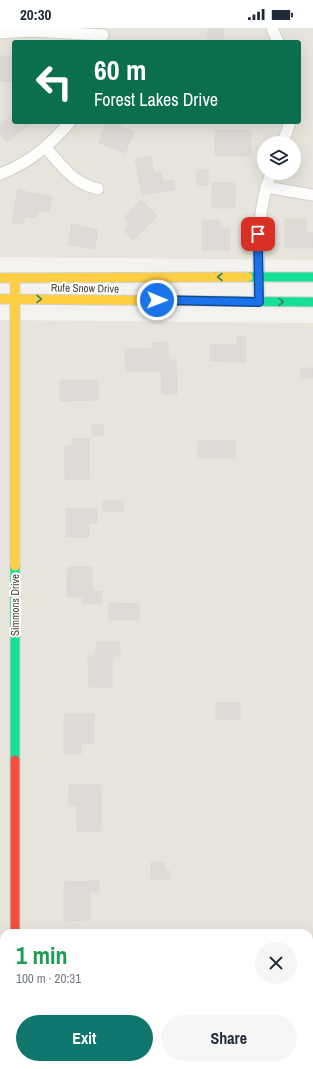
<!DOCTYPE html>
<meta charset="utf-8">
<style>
:root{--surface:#fff;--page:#f6f6f7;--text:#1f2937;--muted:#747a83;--accent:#0f766e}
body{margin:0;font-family:"Archivo Narrow",sans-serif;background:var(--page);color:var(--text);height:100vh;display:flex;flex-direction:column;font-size:15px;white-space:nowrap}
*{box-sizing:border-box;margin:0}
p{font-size:13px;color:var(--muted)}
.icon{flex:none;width:22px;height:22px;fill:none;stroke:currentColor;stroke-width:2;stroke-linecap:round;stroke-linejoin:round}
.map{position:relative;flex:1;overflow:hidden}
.panel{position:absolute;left:0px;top:901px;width:313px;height:140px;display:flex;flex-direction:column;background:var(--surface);border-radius:12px 12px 0 0;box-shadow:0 4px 16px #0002}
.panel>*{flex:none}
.hud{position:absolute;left:12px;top:12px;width:289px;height:84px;border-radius:4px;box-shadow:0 4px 16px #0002;background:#0b6e4f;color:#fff;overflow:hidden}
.buttons{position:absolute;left:257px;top:108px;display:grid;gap:8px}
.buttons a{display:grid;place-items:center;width:44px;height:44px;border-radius:50%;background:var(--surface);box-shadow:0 4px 16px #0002;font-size:20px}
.pin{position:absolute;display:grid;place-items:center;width:34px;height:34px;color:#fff;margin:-17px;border-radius:8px;box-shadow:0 2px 6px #0006}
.me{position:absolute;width:44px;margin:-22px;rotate:91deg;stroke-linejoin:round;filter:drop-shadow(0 0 3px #0008)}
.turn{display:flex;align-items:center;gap:14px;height:84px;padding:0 16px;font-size:18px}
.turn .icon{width:52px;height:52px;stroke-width:2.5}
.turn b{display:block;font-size:28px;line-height:34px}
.round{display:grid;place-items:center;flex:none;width:42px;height:42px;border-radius:21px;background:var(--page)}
.head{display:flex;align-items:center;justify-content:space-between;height:68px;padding:0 16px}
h1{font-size:24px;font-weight:700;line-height:30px;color:#1e9e55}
.cta{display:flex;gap:8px;margin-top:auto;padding:8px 16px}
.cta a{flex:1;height:46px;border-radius:24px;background:var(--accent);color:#fff;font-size:16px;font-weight:700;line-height:46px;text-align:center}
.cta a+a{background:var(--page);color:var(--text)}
.status{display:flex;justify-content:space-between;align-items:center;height:28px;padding:0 20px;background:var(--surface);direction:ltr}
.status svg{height:11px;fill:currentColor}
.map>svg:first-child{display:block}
</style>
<div class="status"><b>20:30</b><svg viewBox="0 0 49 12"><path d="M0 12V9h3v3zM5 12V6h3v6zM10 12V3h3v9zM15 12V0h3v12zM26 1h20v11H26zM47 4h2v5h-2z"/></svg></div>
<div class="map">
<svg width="313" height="1041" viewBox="0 0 313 1041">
<rect width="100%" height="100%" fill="#f4f2ee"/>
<g fill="#e7e4dc" fill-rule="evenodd">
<path d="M0 0H313V232L0 229ZM14 14H299V94H14ZM264 115H294V145H264Z"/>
<path d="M0 292 313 295V1041H0ZM4 905H309V1037H4Z"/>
</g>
<g fill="#dedbd6" stroke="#dcd9d4">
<rect x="208" y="0" width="15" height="14"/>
<rect x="0" y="28" width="14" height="25"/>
<path d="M14 86V94H32L7 114 0 105V97Z"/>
<path d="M107 94H120L119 98 134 104 125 125 99 115Z"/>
<rect x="215" y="102" width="36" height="26"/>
<path d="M151 128 154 146 161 144 163 154 173 152 175 161 142 167 135 131Z"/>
<rect x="197" y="142" width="11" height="15"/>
<rect x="212" y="155" width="23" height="25"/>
<path d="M18 162 52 169 49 184 38 182 36 190 25 188 23 196 12 194Z"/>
<path d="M141 172 157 188 133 212 124 202 130 196 124 190Z"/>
<path d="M285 191H306V205H313V220H285Z"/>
<path d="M202 192H220V200H230V222H202Z"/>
<path d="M72 196 98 202 94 221 68 216Z"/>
<path d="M237 308H246V334L210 333V317H237Z"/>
<path d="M168 314V332H176L177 366H162L161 343H126L125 321 152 320V315Z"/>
<rect x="301" y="340" width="12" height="10"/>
<path d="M60 352H98V372L60 373Z"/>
<path d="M92 397H104L103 408H92Z"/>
<path d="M72 411H89V451H65V418H72Z"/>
<rect x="198" y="413" width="37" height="17"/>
<rect x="103" y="473" width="20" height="10"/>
<path d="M66 481H97V495H89V509H66Z"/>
<path d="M68 539H92V563H102V576H83V569H67Z"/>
<path d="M109 575 139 576V592H109Z"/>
<path d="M96 614H120V628H112V659H89L88 628H96Z"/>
<rect x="216" y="675" width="24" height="16"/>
<path d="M64 686H94V716H81V726H64Z"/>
<path d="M69 757H101V803H77V778H69Z"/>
<path d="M151 834H164V843H170V851H151Z"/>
<path d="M99 853V864H90V892L64 893V854Z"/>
</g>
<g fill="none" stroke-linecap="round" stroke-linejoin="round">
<g stroke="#d2d0cb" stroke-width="13">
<g id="street">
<path d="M272 0 278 14"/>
<path d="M0 5 31 3 103 7"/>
<path d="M283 115 290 94"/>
<path d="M46 120C62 138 74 156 98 161"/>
<path d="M0 146C29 135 50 117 70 94"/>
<path d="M266 159 313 167"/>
<path d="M259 273C259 229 255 187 271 145"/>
<path d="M15 1041V1037"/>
</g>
</g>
<g stroke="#d3cfc5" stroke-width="11">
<g id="fast">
<path d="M248 249H313"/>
<path d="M205 273 313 274"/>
<path d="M15 538V732"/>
</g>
</g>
<g stroke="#d3cfc5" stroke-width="11">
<g id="slow">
<path d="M0 250 248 249"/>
<path d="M15 250V538"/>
<path d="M0 271 205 273"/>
</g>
</g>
<g stroke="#d3cfc5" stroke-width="11">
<path id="jam" d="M15 732V905"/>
</g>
<use href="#street" stroke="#fdfdfc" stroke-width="11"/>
<use href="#fast" stroke="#16e098" stroke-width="9"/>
<use href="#slow" stroke="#ffcf43" stroke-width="9"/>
<use href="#jam" stroke="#f24e42" stroke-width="9"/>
</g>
<defs><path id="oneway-chevron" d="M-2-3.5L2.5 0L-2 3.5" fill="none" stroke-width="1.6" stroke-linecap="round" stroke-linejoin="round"/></defs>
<g stroke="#36825f">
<use href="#oneway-chevron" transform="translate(220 249) rotate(180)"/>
<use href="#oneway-chevron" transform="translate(39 271) rotate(1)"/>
<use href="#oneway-chevron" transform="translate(281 274) rotate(1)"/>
</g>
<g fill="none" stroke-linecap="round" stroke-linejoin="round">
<g stroke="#114b97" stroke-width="10">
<path id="route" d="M157 272 259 274 258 206"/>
</g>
<use href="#route" stroke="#1a73e8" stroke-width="7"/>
</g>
<g text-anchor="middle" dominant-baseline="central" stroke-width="4" stroke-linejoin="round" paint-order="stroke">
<g font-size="11" fill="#4b4439" stroke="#fff">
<text transform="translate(85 260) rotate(1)">Rufe Snow Drive</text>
<text transform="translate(15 577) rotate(-90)">Simmons Drive</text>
</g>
</g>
</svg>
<div class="buttons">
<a><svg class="icon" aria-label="layers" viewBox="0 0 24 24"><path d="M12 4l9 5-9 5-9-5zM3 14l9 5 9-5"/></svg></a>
</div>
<div class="pin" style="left:258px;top:206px;background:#d93025"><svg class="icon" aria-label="arrive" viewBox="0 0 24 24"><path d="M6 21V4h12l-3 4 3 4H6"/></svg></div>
<svg class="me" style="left:157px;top:272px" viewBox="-20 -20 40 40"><circle r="17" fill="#1a73e8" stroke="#fff" stroke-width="3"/><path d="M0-11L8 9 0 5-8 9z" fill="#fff"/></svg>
<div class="hud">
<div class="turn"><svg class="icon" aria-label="left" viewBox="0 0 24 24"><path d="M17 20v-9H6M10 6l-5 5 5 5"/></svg><div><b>60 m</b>Forest Lakes Drive</div></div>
</div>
<section class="panel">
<div class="head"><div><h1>1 min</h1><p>100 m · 20:31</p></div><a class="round"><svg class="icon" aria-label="close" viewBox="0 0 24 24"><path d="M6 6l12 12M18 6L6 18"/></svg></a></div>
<div class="cta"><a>Exit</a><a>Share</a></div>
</section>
</div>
